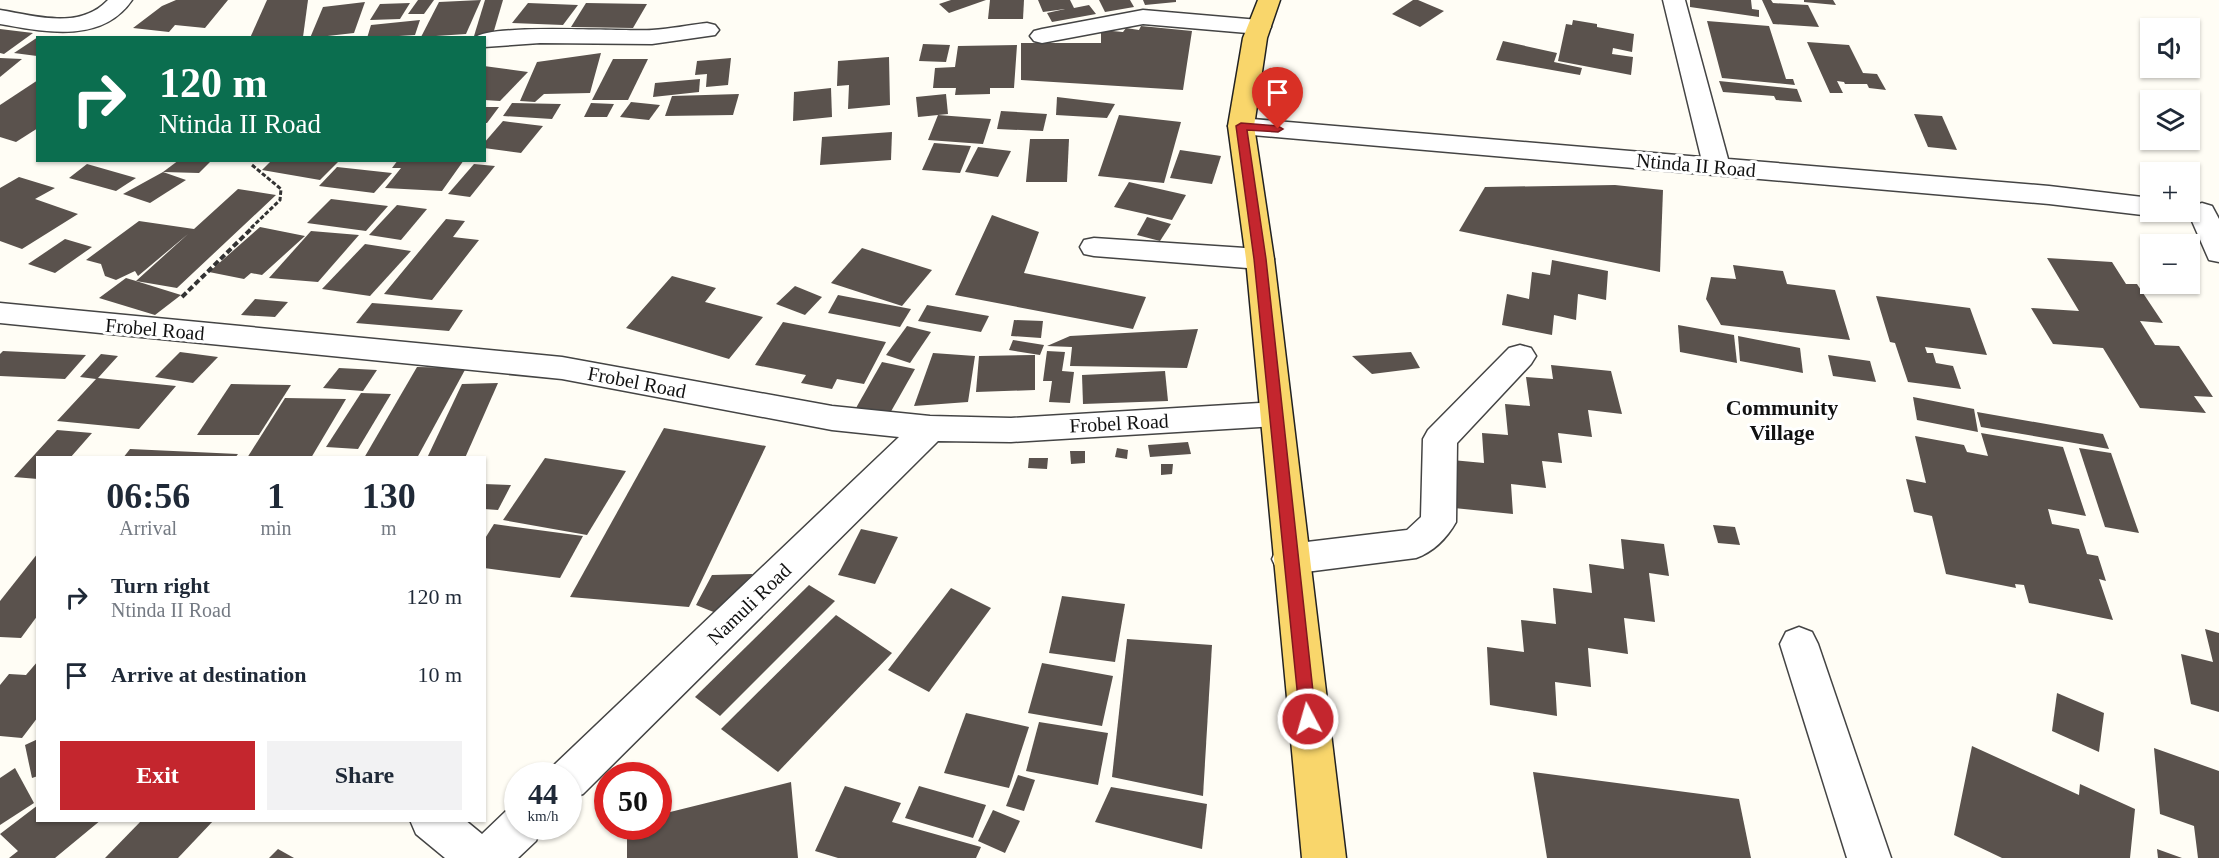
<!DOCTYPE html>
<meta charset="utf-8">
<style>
:root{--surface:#fff;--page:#f2f2f3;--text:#1f2937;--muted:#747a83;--accent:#c4262e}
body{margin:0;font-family:"Times New Roman",serif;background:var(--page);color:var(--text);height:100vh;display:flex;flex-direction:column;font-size:22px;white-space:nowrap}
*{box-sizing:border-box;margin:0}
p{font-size:20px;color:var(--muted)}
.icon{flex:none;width:33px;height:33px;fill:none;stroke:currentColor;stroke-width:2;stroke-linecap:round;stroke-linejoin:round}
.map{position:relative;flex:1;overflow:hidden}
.panel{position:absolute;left:36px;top:456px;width:450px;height:366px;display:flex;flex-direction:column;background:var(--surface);border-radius:0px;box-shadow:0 2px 4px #0004}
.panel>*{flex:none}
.banner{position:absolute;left:36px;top:36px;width:450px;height:126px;border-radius:0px;box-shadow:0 2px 4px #0004;background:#0b6e4f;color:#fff;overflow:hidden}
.fabs{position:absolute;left:2140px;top:18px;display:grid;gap:12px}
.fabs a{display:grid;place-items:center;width:60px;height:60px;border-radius:0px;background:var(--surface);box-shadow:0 2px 4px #0004;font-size:30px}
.speed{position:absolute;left:504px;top:762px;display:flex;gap:12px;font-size:30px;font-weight:700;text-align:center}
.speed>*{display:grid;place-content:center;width:78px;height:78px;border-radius:50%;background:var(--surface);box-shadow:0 2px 4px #0004;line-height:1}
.speed small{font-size:15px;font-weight:400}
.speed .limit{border:9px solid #d22;background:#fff;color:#111}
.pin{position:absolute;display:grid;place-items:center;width:51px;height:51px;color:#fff;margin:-62px -26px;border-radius:50% 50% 50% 0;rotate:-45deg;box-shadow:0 0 6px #0007}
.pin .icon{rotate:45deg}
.me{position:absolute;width:66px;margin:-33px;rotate:354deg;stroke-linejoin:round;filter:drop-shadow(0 0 4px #0008)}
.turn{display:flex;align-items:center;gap:21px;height:126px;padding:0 24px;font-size:27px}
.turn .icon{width:78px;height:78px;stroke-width:2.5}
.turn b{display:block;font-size:42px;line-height:51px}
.eta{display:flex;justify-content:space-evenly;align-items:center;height:102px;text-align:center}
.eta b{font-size:36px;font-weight:800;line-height:42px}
.button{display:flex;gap:12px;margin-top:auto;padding:12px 24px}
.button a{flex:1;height:69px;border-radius:0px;background:var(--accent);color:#fff;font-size:24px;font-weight:800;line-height:69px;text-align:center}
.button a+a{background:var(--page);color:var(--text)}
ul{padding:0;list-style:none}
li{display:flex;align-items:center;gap:18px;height:78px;padding:0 24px}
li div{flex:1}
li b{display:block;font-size:22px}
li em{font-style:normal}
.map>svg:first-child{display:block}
</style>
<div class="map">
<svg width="2219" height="858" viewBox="0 0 2219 858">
<rect width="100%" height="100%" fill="#fffdf5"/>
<g fill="#5a524d">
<path d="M176 0H228L205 28 175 25 169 32 133 28 162 6Z"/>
<path d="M267 0H308L303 37 250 38Z"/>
<path d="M418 0H434L424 14H408Z"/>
<path d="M481 0 466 34 421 37 439 2Z"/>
<path d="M485 0H503L493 34 474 36Z"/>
<path d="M951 0H986L949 13 939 4Z"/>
<path d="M990 0H1024L1023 19H988Z"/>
<path d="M1038 0H1070L1074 8 1089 5 1096 14 1052 22 1047 13 1065 9 1043 12Z"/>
<path d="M1099 0H1130L1134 7 1105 12Z"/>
<path d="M1143 0H1176V2L1145 5Z"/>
<path d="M1413 0H1418L1444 11 1420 27 1392 14Z"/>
<path d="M1690 0H1751L1752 9 1759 10V17L1690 7Z"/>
<path d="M1762 0H1771L1773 3 1808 5 1819 27 1773 24Z"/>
<path d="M1804 0H1833L1836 5 1804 2Z"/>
<path d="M365 2 354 33 310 38 323 7Z"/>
<path d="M410 3 400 19 370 20 380 4Z"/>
<path d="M528 3 578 5 563 25 512 23Z"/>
<path d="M586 3 647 4 633 28 571 27Z"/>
<path d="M420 20 415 35 367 38 371 25Z"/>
<path d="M1573 20 1597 24V27L1634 34 1632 52 1613 48 1612 54 1633 57 1631 75 1558 61 1566 24 1572 25Z"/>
<path d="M1707 21 1769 26 1786 79H1793L1795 85 1722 78Z"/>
<path d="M1141 26 1192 31 1183 90 1021 80V43H1101V30L1123 32 1126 28 1139 30Z"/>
<path d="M0 29 33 33 4 54 0 53Z"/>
<path d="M38 37 37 56 14 53Z"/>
<path d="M1503 41 1557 53 1554 62 1582 68 1580 75 1496 60Z"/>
<path d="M1807 42 1849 45 1863 73 1877 74 1886 90 1869 88 1867 84H1845L1844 82 1837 81 1843 93H1830Z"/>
<path d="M923 44 950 45 946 62 919 61Z"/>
<path d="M1017 45 1014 88H990V94L955 95 956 88H933L935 68 955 67 958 46Z"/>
<path d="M601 53 590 93 544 94 535 102 520 101 537 62Z"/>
<path d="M889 57 890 105 848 109 849 85 837 86 838 61Z"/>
<path d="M0 58 22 59 0 77Z"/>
<path d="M731 58 728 85 706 87 707 74 695 75 697 61Z"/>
<path d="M613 59H648L628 100H592Z"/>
<path d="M484 66 528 72 500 101 484 100Z"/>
<path d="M700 79 699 92 653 97 655 83Z"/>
<path d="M38 80V128L16 142 0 137V105Z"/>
<path d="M1719 81 1797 89 1802 102 1776 100 1774 96 1723 92Z"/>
<path d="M831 88 832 117 793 121 794 92Z"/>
<path d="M739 94 733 115 665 116 672 96Z"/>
<path d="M946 94 948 114 918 117 916 97Z"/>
<path d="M1057 97 1115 104 1107 118 1056 115Z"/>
<path d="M631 102 660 105 649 120 620 117Z"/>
<path d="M512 103 561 104 552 119 503 116Z"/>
<path d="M591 103 614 104 607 117H584Z"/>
<path d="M484 107H499L487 123H484Z"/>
<path d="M1001 111 1047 114 1043 131 997 129Z"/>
<path d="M1914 114 1942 116 1957 150 1928 147Z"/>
<path d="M938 115 991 119 983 144 928 140Z"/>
<path d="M1119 115 1181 122 1164 183 1098 176Z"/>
<path d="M503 121 543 126 521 153 484 148V143Z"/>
<path d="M892 132 891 160 820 165 822 137Z"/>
<path d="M1030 139H1069L1067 182H1026Z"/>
<path d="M934 143 971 146 960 173 922 170Z"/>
<path d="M978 147 1011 151 998 177 965 172Z"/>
<path d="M1180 150 1221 156 1212 184 1170 178Z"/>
<path d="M179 160H212L199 173 163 172Z"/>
<path d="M272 160H340L320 180 262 170Z"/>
<path d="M398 160H464L442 191 385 188 401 168H392Z"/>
<path d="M87 164 136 178 116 191 69 178Z"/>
<path d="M474 164 495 166 470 197 448 194Z"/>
<path d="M337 167 392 173 374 193 319 186Z"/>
<path d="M163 172 186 180 150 203 123 194Z"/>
<path d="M19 177 55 188 35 199 78 214 22 249 0 241V188Z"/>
<path d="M1129 182 1186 195 1172 220 1114 207Z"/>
<path d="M1615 185 1663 190 1660 272 1459 231 1485 187Z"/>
<path d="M238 189 276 195 177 288 136 281 188 234 138 276 135 271 116 280 105 276 101 264 86 260 139 221 194 229Z"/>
<path d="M331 199 388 206 366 231 307 223Z"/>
<path d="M397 205 427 209 401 240 369 235Z"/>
<path d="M992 215 1039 232 1024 273 1146 297 1133 329 955 295Z"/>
<path d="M1147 217 1171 224 1160 241 1137 235Z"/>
<path d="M446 219 465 221 453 237 479 240 432 300 384 294Z"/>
<path d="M260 227 305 236 262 275 251 273 244 279 209 272Z"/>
<path d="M311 231 359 235 318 282 269 278Z"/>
<path d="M65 239 92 247 55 273 28 264Z"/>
<path d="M365 244 411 251 370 296 322 289Z"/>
<path d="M862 248 932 270 902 306 831 283Z"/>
<path d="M2047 258 2112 262 2126 284H2137L2163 323 2140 321 2155 345 2179 346 2213 397 2194 396 2206 413 2140 408 2103 348 2053 344 2031 308 2079 311Z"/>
<path d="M1552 260 1608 271 1606 300 1578 294 1576 320 1554 315 1552 335 1502 325 1507 294 1529 299 1532 272 1550 275Z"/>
<path d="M1733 265 1783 271 1787 284 1835 290 1850 340 1721 325 1706 299 1711 277 1736 279Z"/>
<path d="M672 276 716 288 705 302 763 317 729 359 626 328Z"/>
<path d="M126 278 136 281 181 295 155 315 99 298Z"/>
<path d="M795 286 822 297 805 315 776 304Z"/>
<path d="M838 295 911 309 900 327 828 313Z"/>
<path d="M1876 296 1970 308 1987 355 1925 347 1927 353H1933L1936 363 1953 366 1961 389 1908 382 1895 343 1890 342Z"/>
<path d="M255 299 288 302 275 317 241 315Z"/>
<path d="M372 303 463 310 449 331 356 323Z"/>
<path d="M927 305 989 316 981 332 918 321Z"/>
<path d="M1014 320 1043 321 1041 338 1011 336Z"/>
<path d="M783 322 886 342 864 384 837 379 832 389 801 383 806 375 755 365Z"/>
<path d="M1678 325 1734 335 1737 363 1680 352Z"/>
<path d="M907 326 931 332 910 363 886 355Z"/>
<path d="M1198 329 1187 368 1070 366 1072 347 1047 346 1070 336Z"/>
<path d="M1738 336 1800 348 1803 373 1740 361Z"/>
<path d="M1013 340 1044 345 1040 355 1009 350Z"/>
<path d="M3 351 86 355 65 379 0 376V354Z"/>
<path d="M1047 351 1065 352 1062 371 1074 372 1070 403 1049 402 1052 381H1043Z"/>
<path d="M180 352 218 357 193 383 155 377Z"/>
<path d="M1411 352 1420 368 1372 374 1352 356Z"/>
<path d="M933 353 975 356 968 402 914 406Z"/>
<path d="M101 354 118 356 98 378 176 386 139 429 57 421 96 379 80 377Z"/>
<path d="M1035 355V390L976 392 979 356Z"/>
<path d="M1828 355 1870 361 1876 382 1833 376Z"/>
<path d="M882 362 915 369 889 415 856 408Z"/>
<path d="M1551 365 1611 371 1622 414 1588 410 1592 437 1558 433 1562 463 1542 461 1546 488 1511 484 1513 514 1454 508 1452 460 1484 463 1482 433 1508 435 1505 404 1530 406 1526 377 1553 379Z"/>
<path d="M417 367 466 368 417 458H364Z"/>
<path d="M339 368 377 370 363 391 323 388Z"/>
<path d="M1165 371 1168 401 1083 404 1082 375Z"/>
<path d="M498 383 465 458H427L462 384Z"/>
<path d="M231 384 291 385 259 435H197Z"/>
<path d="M361 393 391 394 358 449 326 447Z"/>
<path d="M1913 397 1974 409 1978 432 1917 420Z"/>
<path d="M285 398 346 399 311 458H247Z"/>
<path d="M1977 412 2103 434 2109 449 1981 427Z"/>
<path d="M664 428 766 446 689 607 570 597Z"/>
<path d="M57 430 92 433 70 458H38V479L14 477Z"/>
<path d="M1981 433 2063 447 2086 516 2048 509 2052 524 2079 529 2087 554 2098 556 2106 581 2099 579 2113 620 2029 603 2024 585 2015 584 2016 588 1946 574 1932 516 1914 512 1906 479 1926 483 1915 436 1964 445 1967 452 1988 456Z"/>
<path d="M1188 442 1191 454 1150 457 1148 445Z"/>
<path d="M1117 448 1128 450 1127 459 1115 457Z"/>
<path d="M2079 448 2111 453 2139 533 2105 527Z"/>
<path d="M130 449 238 454 235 458H123Z"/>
<path d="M1070 451H1085V463L1071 464Z"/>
<path d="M545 458 626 471 587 535 503 520Z"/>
<path d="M1029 458H1048L1047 469 1028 468Z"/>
<path d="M1161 464H1173L1172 474 1161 475Z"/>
<path d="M484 484 511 485 498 510 484 509Z"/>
<path d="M494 524 583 536 560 578 484 568V540Z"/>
<path d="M1713 525 1735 527 1740 545 1718 543Z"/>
<path d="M861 529 898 537 875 584 838 575Z"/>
<path d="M1621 539 1664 544 1669 576 1649 573 1655 622 1624 618 1628 654 1588 648 1591 687 1555 682 1557 716 1490 705 1487 647 1524 652 1521 620 1556 624 1553 588 1592 593 1589 564 1624 569Z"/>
<path d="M38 553V615L21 638 0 637V601Z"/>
<path d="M753 574 716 613 696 605 712 575Z"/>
<path d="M809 585 835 601 720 716 695 697Z"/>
<path d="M951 588 991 608 929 692 888 670Z"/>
<path d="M1062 596 1125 604 1115 662 1049 653Z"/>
<path d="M836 615 892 653 778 772 721 729Z"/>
<path d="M2205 629 2219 633V712L2191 704 2181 654 2213 662Z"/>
<path d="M1127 639 1212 645 1203 796 1112 777Z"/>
<path d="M38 661V717L22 738 0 736V685L9 674 26 675Z"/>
<path d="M1042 663 1113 676 1102 726 1028 713Z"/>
<path d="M2057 693 2104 713 2099 752 2052 731Z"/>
<path d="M966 713 1029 727 1009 788 944 773Z"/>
<path d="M1039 722 1108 733 1098 785 1026 771Z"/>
<path d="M38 739V776L32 778 25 745Z"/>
<path d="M1972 746 2079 795 2080 784 2135 809 2130 858H2002L1954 835Z"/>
<path d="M2154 748 2219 771V858H2198L2194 826 2160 814Z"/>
<path d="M15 768 34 803 0 825V778Z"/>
<path d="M1533 772 1739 799 1751 858H1547Z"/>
<path d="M1018 775 1035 780 1024 811 1006 806Z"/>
<path d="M791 782 798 858H627V826H658V815Z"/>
<path d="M845 786 901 803 892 822 981 847 976 858H838L815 851Z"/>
<path d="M919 786 986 805 973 838 905 818Z"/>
<path d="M1111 787 1207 804 1202 849 1095 822Z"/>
<path d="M38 805V820H101L55 858H9L18 851 0 834Z"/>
<path d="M993 810 1020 821 1005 853 978 841Z"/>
<path d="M142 820H214L178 858H105Z"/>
<path d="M278 849 294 858H269Z"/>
<path d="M2157 849 2182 858H2158Z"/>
</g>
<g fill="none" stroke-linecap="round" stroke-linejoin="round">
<g stroke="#444" stroke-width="3">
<g id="minor">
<path d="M108 0H132C102 44 45 32 0 24V10C36 16 80 30 108 0Z"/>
<path d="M1663 0H1685L1728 159 2049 186 2151 198V212H2162L2151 216 2049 204 1241 134 1232 131 1228 126 1232 121 1241 118 1701 157Z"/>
<path d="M1143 10 1259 20 1267 22 1271 27 1267 32 1259 34 1143 24 1042 43 1034 41 1030 36 1034 31 1042 29Z"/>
<path d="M707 23 715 25 719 30 715 35 652 44 540 43 484 47V38H474C490 23 622 32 652 30 670 29 689 25 707 23Z"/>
<path d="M2202 203 2212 206 2219 219V262L2209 260 2188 212 2192 206Z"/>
<path d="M1094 238 1260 249 1270 252 1274 259 1270 266 1260 269 1094 256 1084 254 1080 247 1084 240Z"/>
<path d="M0 303 562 357 832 406 930 416 1011 418 1275 402 1287 405 1291 414 1287 423 1275 426 1011 442 938 441 583 794 568 799V776H549L553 766 899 437 832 430 562 379 0 323Z"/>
<path d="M1520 345 1531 348 1536 356 1531 364 1457 443 1456 522C1447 538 1433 552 1416 558L1290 574 1277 570 1272 559 1277 548 1290 544 1407 530 1421 517 1423 439 1428 430 1509 348Z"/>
<path d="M1799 627 1812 632 1818 644 1891 858H1847L1780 644 1786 632Z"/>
<path d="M518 807V826H542L536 841 518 858H445L416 834 410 820H465L482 834 506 811Z"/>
</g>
</g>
<g stroke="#222" stroke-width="3">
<path id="major" d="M1258 0H1280L1267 38 1254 126 1274 259 1346 858H1302L1246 259 1228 126 1243 38Z"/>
</g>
<path stroke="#333" stroke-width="3" stroke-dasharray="4.5 2" stroke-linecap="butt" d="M251 228 280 200 281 189 252 165"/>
<path stroke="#333" stroke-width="4" stroke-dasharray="6 3" stroke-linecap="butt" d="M182 297 253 227"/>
<use href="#minor" fill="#fff" fill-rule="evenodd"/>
<use href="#major" fill="#f9d66b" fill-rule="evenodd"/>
</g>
<path fill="#c4262e" stroke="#7f191e" stroke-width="1.5" d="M1241 123 1278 126 1283 129 1278 132 1247 130 1266 259 1316 719 1314 724 1308 726 1302 724 1300 719 1254 259 1236 126Z"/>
<g text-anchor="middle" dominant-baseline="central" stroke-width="6" stroke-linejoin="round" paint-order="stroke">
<g font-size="20" fill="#111" stroke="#fff">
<text transform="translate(1696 165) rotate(5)">Ntinda II Road</text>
<text transform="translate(155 329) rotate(5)">Frobel Road</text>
<text transform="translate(637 382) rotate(11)">Frobel Road</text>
<text transform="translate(1119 423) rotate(-3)">Frobel Road</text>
<text transform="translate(749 604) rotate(-44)">Namuli Road</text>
</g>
<g font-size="22" font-weight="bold" fill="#111" stroke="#fff">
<text x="1782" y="407">Community<tspan x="1782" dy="25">Village</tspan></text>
</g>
</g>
</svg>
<div class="fabs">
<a><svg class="icon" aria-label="sound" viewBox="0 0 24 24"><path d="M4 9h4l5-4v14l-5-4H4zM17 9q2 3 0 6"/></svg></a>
<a><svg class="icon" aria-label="layers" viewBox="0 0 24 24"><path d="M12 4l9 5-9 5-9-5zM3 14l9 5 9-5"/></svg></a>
<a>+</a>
<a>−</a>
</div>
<div class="speed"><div>44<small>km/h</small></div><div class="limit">50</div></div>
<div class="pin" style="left:1278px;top:129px;background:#d93025"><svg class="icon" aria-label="arrive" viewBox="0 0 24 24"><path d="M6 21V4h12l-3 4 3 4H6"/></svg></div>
<svg class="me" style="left:1308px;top:719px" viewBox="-20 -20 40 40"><circle r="17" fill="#c4262e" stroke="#fff" stroke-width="3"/><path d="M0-11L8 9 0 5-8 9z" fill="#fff"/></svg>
<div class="banner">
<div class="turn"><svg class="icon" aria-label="right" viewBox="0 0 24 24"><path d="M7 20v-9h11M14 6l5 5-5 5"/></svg><div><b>120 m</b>Ntinda II Road</div></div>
</div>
<section class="panel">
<div class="eta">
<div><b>06:56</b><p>Arrival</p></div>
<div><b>1</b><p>min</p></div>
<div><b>130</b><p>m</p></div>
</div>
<ul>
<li><svg class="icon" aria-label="right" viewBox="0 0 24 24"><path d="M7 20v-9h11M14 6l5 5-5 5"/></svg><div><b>Turn right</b><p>Ntinda II Road</p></div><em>120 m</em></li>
<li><svg class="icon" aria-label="arrive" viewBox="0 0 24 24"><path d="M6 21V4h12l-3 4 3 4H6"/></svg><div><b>Arrive at destination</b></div><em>10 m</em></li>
</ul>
<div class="button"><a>Exit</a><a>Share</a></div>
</section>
</div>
